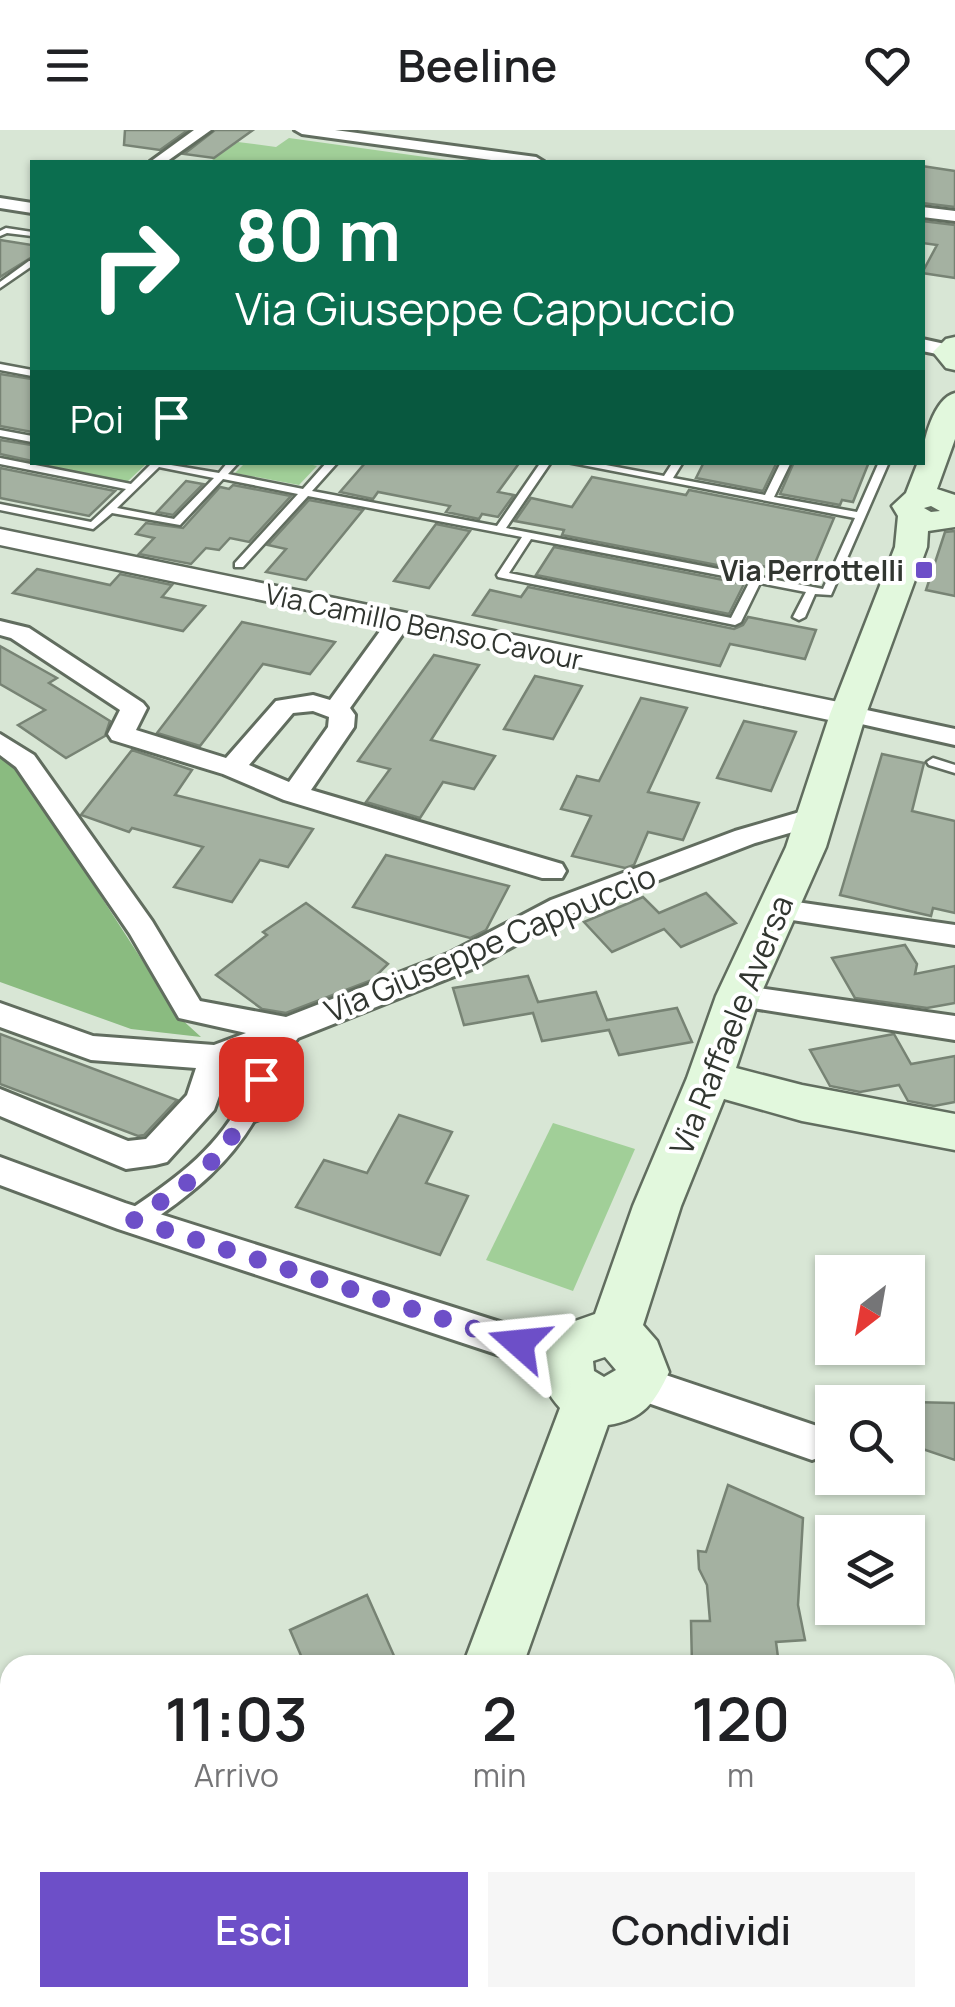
<!DOCTYPE html>
<html lang="it">
<style>
:root{--surface:#fff;--page:#f6f6f6;--text:#202124;--muted:#757577;--accent:#6d4fc8}
body{margin:0;font-family:Manrope,sans-serif;background:var(--page);color:var(--text);height:100vh;display:flex;flex-direction:column;font-size:38px;white-space:nowrap}
*{box-sizing:border-box;margin:0}
p{font-size:32px;color:var(--muted)}
.icon{flex:none;width:55px;height:55px;fill:none;stroke:currentColor;stroke-width:2;stroke-linecap:round;stroke-linejoin:round}
.map{position:relative;flex:1;overflow:hidden}
.panel{position:absolute;left:0px;top:1525px;width:955px;height:352px;display:flex;flex-direction:column;background:var(--surface);border-radius:30px 30px 0 0;box-shadow:0 2px 8px #0004}
.panel>*{flex:none}
.banner{position:absolute;left:30px;top:30px;width:895px;height:305px;border-radius:0px;box-shadow:0 2px 8px #0004;background:#0b6e4f;color:#fff;overflow:hidden}
.needle{width:65px;rotate:211deg}
.controls{position:absolute;left:815px;top:1125px;display:grid;gap:20px}
.controls a{display:grid;place-items:center;width:110px;height:110px;border-radius:0px;background:var(--surface);box-shadow:0 2px 8px #0004;font-size:50px}
.pin{position:absolute;display:grid;place-items:center;width:85px;height:85px;color:#fff;margin:-42px;border-radius:20px;box-shadow:0 5px 15px #0006}
.me{position:absolute;width:110px;margin:-55px;rotate:288deg;stroke-linejoin:round;filter:drop-shadow(0 0 8px #0008)}
.turn{display:flex;align-items:center;gap:35px;height:210px;padding:0 40px;font-size:45px}
.turn .icon{width:130px;height:130px;stroke-width:2.5}
.turn b{display:block;font-size:70px;line-height:85px}
.then{display:flex;align-items:center;height:95px;padding:0 40px;background:#0003;gap:20px;font-size:38px}
.eta{display:flex;justify-content:space-evenly;align-items:center;height:170px;text-align:center}
.eta b{font-size:60px;font-weight:600;line-height:70px}
.action{display:flex;gap:20px;margin-top:auto;padding:20px 40px}
.action a{flex:1;height:115px;border-radius:0px;background:var(--accent);color:#fff;font-size:40px;font-weight:600;line-height:115px;text-align:center}
.action a+a{background:var(--page);color:var(--text)}
header{display:flex;justify-content:space-between;align-items:center;height:130px;padding:0 40px;background:var(--surface);font-size:45px;font-weight:600}
.map>svg:first-child{display:block}
</style>
<header><svg class="icon" aria-label="menu" viewBox="0 0 24 24"><path d="M4 6h16M4 12h16M4 18h16"/></svg>Beeline<svg class="icon" aria-label="heart" viewBox="0 0 24 24"><path d="M12 20l-8-8c-3-5 5-10 8-4 3-6 11-1 8 4z"/></svg></header>
<div class="map">
<svg width="955" height="1877" viewBox="0 0 955 1877">
<rect width="100%" height="100%" fill="#d8e6d5"/>
<g fill="#a1cf98">
<path d="M289 8 454 31 209 32 238 12 276 17Z"/>
<path d="M23 311 32 313V332L145 335 127 352 3 328Z"/>
<path d="M301 332 317 336 299 355 235 343 245 333Z"/>
<path d="M553 993 635 1019 573 1161 486 1130Z"/>
</g>
<path fill="#8abb80" d="M0 623 15 633 178 886 201 907 131 899 0 852Z"/>
<g fill="#a4b1a1" stroke="#778374" stroke-width="2.5">
<path d="M125 0H188L160 20 124 15Z"/>
<path d="M215 0H253L214 28 184 24Z"/>
<path d="M922 36 955 41V77L922 73Z"/>
<path d="M922 91 955 95V148L922 143 937 115 922 113Z"/>
<path d="M0 110 32 115V127L0 147Z"/>
<path d="M0 244 32 249V302L0 296Z"/>
<path d="M0 310 32 315V331L0 324Z"/>
<path d="M366 332H520L498 362 514 365 498 387 482 384 479 389 446 382 450 376 378 362 373 369 340 362Z"/>
<path d="M704 332H777L763 361 696 348Z"/>
<path d="M794 332H869L853 372 842 370 840 375 780 364Z"/>
<path d="M0 338 115 361 89 386 0 368Z"/>
<path d="M592 347 686 365 689 360 834 388 810 445 756 435 753 442 562 405 564 400 515 391 531 368 572 377Z"/>
<path d="M186 351 203 354 173 385 157 382Z"/>
<path d="M233 355 291 366 249 412 230 408 219 420 206 418 191 434 139 424 154 408 136 404 146 393 183 398 220 357 229 359Z"/>
<path d="M309 370 363 380 306 450 266 442 286 419 268 415Z"/>
<path d="M436 394 470 401 429 458 394 451Z"/>
<path d="M955 401V466L926 460 945 402Z"/>
<path d="M554 417 744 454 729 484 536 445Z"/>
<path d="M37 439 110 455 120 444 172 455 162 467 205 476 183 501 13 463Z"/>
<path d="M528 457 734 499 743 495 748 487 816 500 805 529 730 514 720 536 473 485 490 460 521 467Z"/>
<path d="M242 492 335 512 310 544 263 534 200 616 157 603Z"/>
<path d="M0 516 57 548 49 553 110 591 105 606 66 628 18 595 45 580 0 554Z"/>
<path d="M434 525 479 535 431 610 495 626 474 659 443 652 420 688 366 672 390 639 358 631Z"/>
<path d="M535 546 582 556 553 609 504 599Z"/>
<path d="M641 568 687 578 648 662 699 673 683 710 648 702 634 735 625 738 572 726 591 686 561 679 577 646 599 651Z"/>
<path d="M744 591 796 602 771 661 717 648Z"/>
<path d="M132 620 192 640 175 665 313 699 288 737 260 730 232 772 174 757 203 717 132 698 129 702 81 685Z"/>
<path d="M882 624 924 633 912 681 955 691V783L933 778 931 786 840 765Z"/>
<path d="M386 725 509 756 486 800 470 808 353 777Z"/>
<path d="M706 763 736 793 681 817 664 799 612 822 584 792 643 767 659 783Z"/>
<path d="M306 773 388 834 372 850 286 883 262 879 216 845 267 805 263 802Z"/>
<path d="M905 815 917 834 915 844 955 836V873L927 878 855 868 832 828Z"/>
<path d="M528 846 538 872 596 862 607 890 677 878 692 912 619 925 609 900 542 911 533 883 464 895 453 858Z"/>
<path d="M0 904 177 970 144 1005 138 1006 0 954Z"/>
<path d="M894 904 911 934 955 926V972L934 976 908 971 899 955 860 962 830 956 810 920Z"/>
<path d="M399 985 452 1002 426 1053 468 1066 440 1125 296 1077 324 1030 367 1043Z"/>
<path d="M910 1272 955 1273V1330L908 1314Z"/>
<path d="M728 1355 803 1388 798 1475 805 1510 776 1512 779 1535H692L691 1491H710L707 1455 699 1439 698 1421 706 1422Z"/>
<path d="M367 1465 395 1528 379 1535H305L290 1500Z"/>
</g>
<g fill="none" stroke-linecap="round" stroke-linejoin="round">
<g stroke="#616d5f" stroke-width="5">
<g id="service">
<path d="M6 98 32 102V106L7 103 0 106V101Z"/>
<path d="M29 131H32V136L0 158V152Z"/>
<path d="M0 234 32 240V246L0 240Z"/>
<path d="M0 300 32 306V312L0 306Z"/>
<path d="M0 328 131 354 153 332 219 343 228 332H239L228 344 303 359 327 332H338L312 361 497 396 541 332H551L506 398 823 459 855 388 567 332H590L664 346 673 332H683L673 348 765 365 781 332H791L774 367 857 382 879 332H889L831 465 815 464 805 487 799 490 793 487 806 462 760 453 741 492 735 495 498 447 497 445 522 407 308 366 243 437H235V433L298 364 223 349 180 395 112 383 93 399 0 380V374L91 392 126 359 0 334ZM159 337 214 348 174 389 117 378ZM531 409 750 451 731 488 509 443Z"/>
<path d="M933 628 955 635V643L929 635 927 632Z"/>
</g>
</g>
<g stroke="#616d5f" stroke-width="6">
<path id="pedestrian" d="M248 971 256 974 260 980C232 1033 192 1064 143 1097L134 1100 125 1097 122 1090 125 1083C171 1052 213 1023 240 974Z"/>
</g>
<g stroke="#616d5f" stroke-width="6">
<g id="minor">
<path d="M194 0H211L166 32H150Z"/>
<path d="M295 0H335L536 27 544 32H506L302 4Z"/>
<path d="M0 68 32 73V83L0 78Z"/>
<path d="M922 77 955 81V91L922 87Z"/>
<path d="M922 209 954 216 955 222 947 226 922 221Z"/>
<path d="M400 484 412 491 350 578 355 585 354 597 311 660 562 734 566 741 562 748H542L284 670 223 644 112 610 108 604 120 580 11 508 0 505V491L29 498 143 573 147 578 136 600 226 628 276 571 313 565 330 570 391 486ZM313 581 329 587 328 597 289 652 249 635 293 583Z"/>
<path d="M848 576 955 599V615L839 589 835 584 839 579Z"/>
<path d="M0 604 34 625 152 791 200 871 286 887 450 823 551 770 735 701 817 677 827 680 831 686 827 692 755 713 571 784 472 839 298 908 287 922 260 989 248 993 236 989 231 980 254 925 230 935 214 980 167 1032 155 1035 126 1039 0 986V959L128 1011 146 1009 187 965 196 938 91 930 0 897V873L93 906 214 915 246 903 179 888 130 804 16 637 0 625Z"/>
<path d="M776 769 955 795V815L766 786 761 779 766 772Z"/>
<path d="M738 855 955 886V910L727 874 722 866 727 858Z"/>
<path d="M0 1027 125 1073 566 1213 579 1218 585 1230 579 1242 566 1247 118 1099 0 1055Z"/>
<path d="M639 1236 826 1299 832 1312 826 1325 812 1330 625 1265 620 1253 625 1241Z"/>
</g>
</g>
<g stroke="#616d5f" stroke-width="5">
<path id="tertiary" d="M0 399 848 574 859 577 864 584 859 591 848 594 0 415Z"/>
</g>
<g stroke="#616d5f" stroke-width="5">
<g id="secondary">
<path d="M955 207V240L946 238 933 222 946 209Z"/>
<path d="M955 263V309L937 359 955 365V397L928 401 927 417 866 584 826 717 760 866 736 938 802 955 955 984V1020L802 991 724 969 681 1076 643 1195 657 1211 669 1242C655 1272 643 1290 608 1295L523 1535H463L560 1278C534 1250 541 1227 558 1197L595 1184 633 1076 687 948 716 866 786 717 830 584 895 417 898 386 892 376 906 363 918 332H922C922 312 934 268 955 263ZM931 376 940 381 931 382 924 378ZM605 1227 616 1240 604 1247 594 1241 593 1231Z"/>
<path d="M193 1868H286L282 1877H189Z"/>
<path d="M352 1868H425L429 1877H356Z"/>
</g>
</g>
<use href="#service" fill="#fff" fill-rule="evenodd"/>
<use href="#pedestrian" fill="#fff" fill-rule="evenodd"/>
<use href="#minor" fill="#fff" fill-rule="evenodd"/>
<use href="#tertiary" fill="#fff" fill-rule="evenodd"/>
<use href="#secondary" fill="#e2f8dd" fill-rule="evenodd"/>
</g>
<g fill="none" stroke-linecap="round" stroke-linejoin="round">
<path stroke="#6d4fc8" stroke-width="18" stroke-dasharray="0 32.4" d="M261 949C227 1031 205 1041 134 1090L519 1213"/>
</g>
<rect fill="#6d4fc8" stroke="#fff" stroke-width="4" x="914" y="430" width="20" height="20" rx="5"/>
<g text-anchor="middle" dominant-baseline="central" stroke-width="8" stroke-linejoin="round" paint-order="stroke">
<g font-size="28" font-weight="bold" fill="#313630" stroke="#fff" text-anchor="end">
<text x="904" y="440">Via Perrottelli</text>
</g>
<g font-size="28" fill="#313630" stroke="#fff">
<text transform="translate(424 496) rotate(12)">Via Camillo Benso Cavour</text>
</g>
<g font-size="32" fill="#313630" stroke="#fff">
<text transform="translate(490 813) rotate(-23)">Via Giuseppe Cappuccio</text>
<text transform="translate(731 895) rotate(-68)">Via Raffaele Aversa</text>
</g>
</g>
</svg>
<div class="controls">
<a><svg class="needle" viewBox="-14 -14 28 28"><path d="M0-13l5 13h-10z" fill="#e53935"/><path d="M0 13l5-13h-10z" fill="#757577"/></svg></a>
<a><svg class="icon" aria-label="search" viewBox="0 0 24 24"><circle cx="10" cy="10" r="6"/><path d="M15 15l6 6"/></svg></a>
<a><svg class="icon" aria-label="layers" viewBox="0 0 24 24"><path d="M12 4l9 5-9 5-9-5zM3 14l9 5 9-5"/></svg></a>
</div>
<div class="pin" style="left:261px;top:949px;background:#d93025"><svg class="icon" aria-label="arrive" viewBox="0 0 24 24"><path d="M6 21V4h12l-3 4 3 4H6"/></svg></div>
<svg class="me" style="left:519px;top:1213px" viewBox="-20 -20 40 40"><path d="M0-17L14 15 0 8-14 15z" fill="#6d4fc8" stroke="#fff" stroke-width="4"/></svg>
<div class="banner">
<div class="turn"><svg class="icon" aria-label="right" viewBox="0 0 24 24"><path d="M7 20v-9h11M14 6l5 5-5 5"/></svg><div><b>80 m</b>Via Giuseppe Cappuccio</div></div>
<div class="then">Poi<svg class="icon" aria-label="arrive" viewBox="0 0 24 24"><path d="M6 21V4h12l-3 4 3 4H6"/></svg></div>
</div>
<section class="panel">
<div class="eta">
<div><b>11:03</b><p>Arrivo</p></div>
<div><b>2</b><p>min</p></div>
<div><b>120</b><p>m</p></div>
</div>
<div class="action"><a>Esci</a><a>Condividi</a></div>
</section>
</div>
